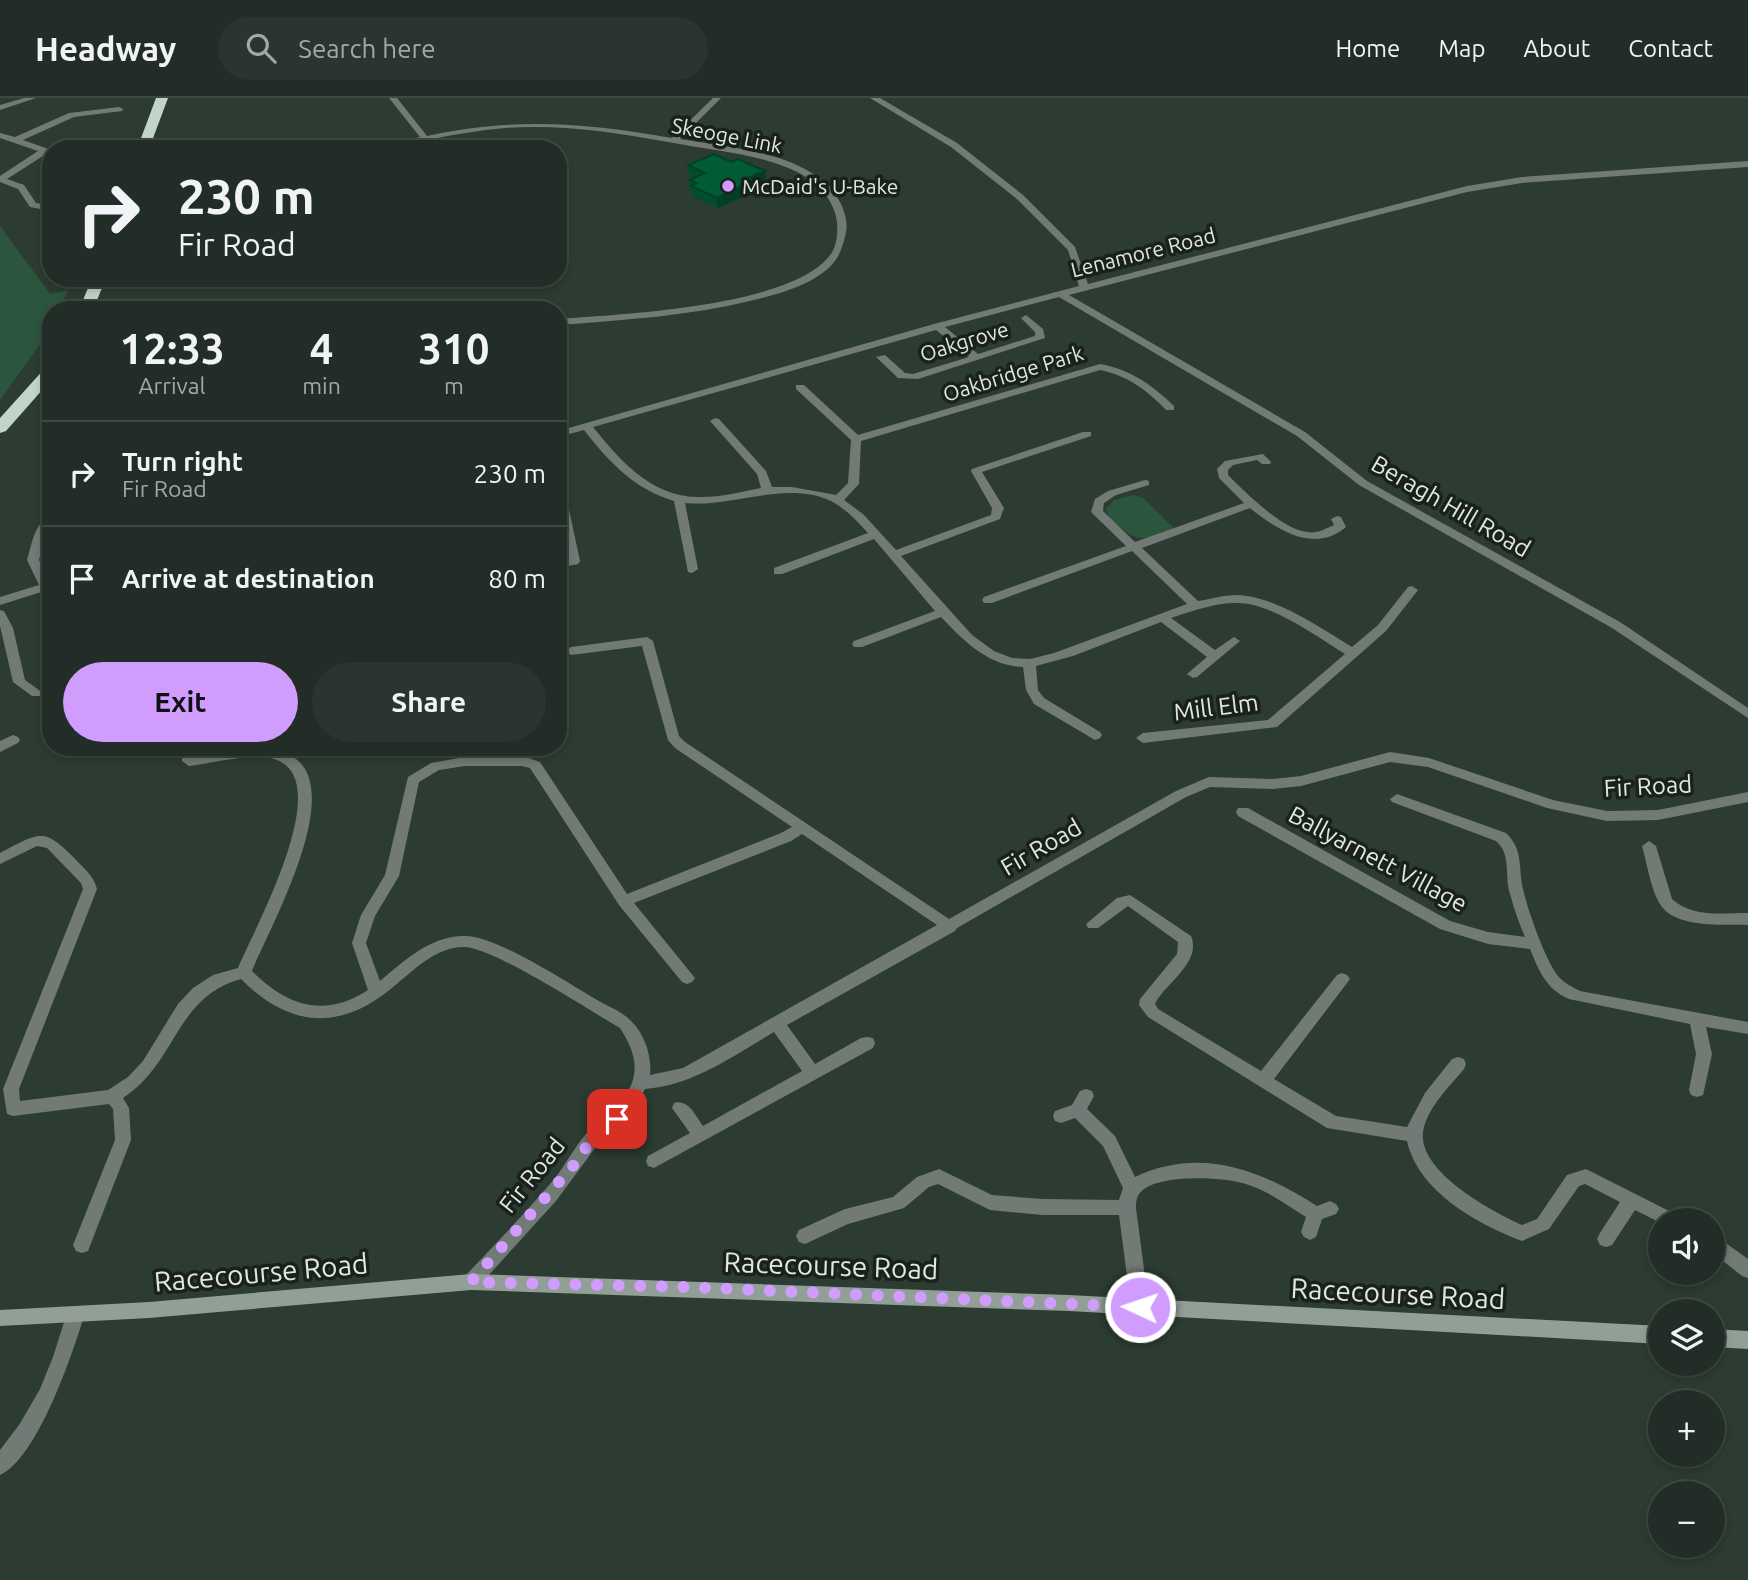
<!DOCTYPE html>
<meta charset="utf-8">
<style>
:root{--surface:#212d26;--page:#29352e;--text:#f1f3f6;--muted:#a2a8a7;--line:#3e4943;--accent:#d09dff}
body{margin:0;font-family:Ubuntu,sans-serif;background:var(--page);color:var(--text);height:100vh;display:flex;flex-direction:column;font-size:26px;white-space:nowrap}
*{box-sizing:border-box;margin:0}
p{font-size:23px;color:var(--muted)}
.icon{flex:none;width:38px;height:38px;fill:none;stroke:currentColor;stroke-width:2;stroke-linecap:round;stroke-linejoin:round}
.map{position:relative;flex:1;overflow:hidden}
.panel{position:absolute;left:42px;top:203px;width:525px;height:455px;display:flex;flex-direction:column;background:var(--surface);border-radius:28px;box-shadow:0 4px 10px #0003,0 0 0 2px var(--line)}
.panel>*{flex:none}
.banner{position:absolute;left:42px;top:42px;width:525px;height:147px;border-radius:28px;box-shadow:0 4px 10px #0003,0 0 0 2px var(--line);background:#212d26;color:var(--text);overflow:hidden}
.fabs{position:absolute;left:1648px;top:1110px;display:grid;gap:14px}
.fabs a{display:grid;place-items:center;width:77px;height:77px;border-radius:50%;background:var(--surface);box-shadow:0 4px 10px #0003,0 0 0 2px var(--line);font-size:35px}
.pin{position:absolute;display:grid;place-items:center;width:60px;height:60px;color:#fff;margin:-30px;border-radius:14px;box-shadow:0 4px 10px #0006}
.me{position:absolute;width:77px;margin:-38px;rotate:273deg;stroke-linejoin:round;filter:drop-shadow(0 0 5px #0008)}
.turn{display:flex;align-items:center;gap:24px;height:147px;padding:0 21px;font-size:32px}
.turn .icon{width:91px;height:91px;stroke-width:2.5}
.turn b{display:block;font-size:49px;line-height:60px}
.eta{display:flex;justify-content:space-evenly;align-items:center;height:119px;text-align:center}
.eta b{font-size:42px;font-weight:700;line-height:49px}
.button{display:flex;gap:14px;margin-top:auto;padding:14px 21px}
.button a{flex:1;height:80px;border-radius:42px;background:var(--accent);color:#111;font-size:28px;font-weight:700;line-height:80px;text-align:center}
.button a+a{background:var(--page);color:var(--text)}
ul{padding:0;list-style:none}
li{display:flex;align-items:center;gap:21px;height:105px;padding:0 21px;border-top:2px solid var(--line)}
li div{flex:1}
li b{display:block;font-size:26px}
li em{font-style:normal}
header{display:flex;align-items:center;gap:42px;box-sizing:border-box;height:98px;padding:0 35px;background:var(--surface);border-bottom:2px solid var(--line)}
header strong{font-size:33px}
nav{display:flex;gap:38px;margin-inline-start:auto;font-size:24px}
.search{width:490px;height:63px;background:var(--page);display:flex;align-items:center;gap:18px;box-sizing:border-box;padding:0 24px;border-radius:38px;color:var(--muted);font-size:26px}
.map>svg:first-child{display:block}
</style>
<header>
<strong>Headway</strong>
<div class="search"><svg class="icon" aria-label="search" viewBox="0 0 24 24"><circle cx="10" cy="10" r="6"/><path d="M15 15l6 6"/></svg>Search here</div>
<nav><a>Home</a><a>Map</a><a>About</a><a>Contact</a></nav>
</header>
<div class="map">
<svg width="1748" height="1482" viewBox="0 0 1748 1482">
<rect width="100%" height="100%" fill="#2c3c32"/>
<g fill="#2c553d">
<path d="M0 128 50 196 68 192 59 212H51V231L0 302Z"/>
<path d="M1133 397 1143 400 1174 430C1149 439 1141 448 1119 428 1113 423 1108 419 1106 411L1114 402Z"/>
</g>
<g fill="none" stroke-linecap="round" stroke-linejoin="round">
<g fill="#727a75" fill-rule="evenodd">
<path d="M24 0H36L0 12V7Z"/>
<path d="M389 0H397L427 38C515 19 585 25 672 40L713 0H721L680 41C731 50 817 54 842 108 845 116 848 125 846 134 841 157 836 167 815 180 797 191 774 197 754 202 690 218 624 222 558 227V221C621 216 793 209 831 156 838 146 839 127 835 115 826 85 796 71 768 63 737 54 705 51 674 45 618 35 562 26 506 30 481 32 456 36 432 41 413 45 395 51 375 51L420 39Z"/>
<path d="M870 0H880L957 45 1023 97 1075 149 1088 186 1467 88 1522 79 1748 63V69L1522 85 1467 94 1069 197 1305 334 1367 383 1620 524 1748 610V620L1612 530 1359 387 1297 338 1059 199 945 229 978 256 1035 238V234L1021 220 1026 217 1043 231 1045 240 918 281 898 280 876 259 885 257 905 275 913 276 969 259 936 232 593 329C620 362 650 398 697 399 718 400 740 394 761 390L757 376 710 323 715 320 719 321 766 373 772 389H792L836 397 848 385 851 342 796 291V287H804L858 337 1100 266C1130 271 1152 287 1174 308V312H1166C1148 293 1127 277 1100 272L861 343 859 386 844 402 863 416 896 452 991 417 992 410 971 373 972 371 1083 334H1091V338L982 374 1004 410 1000 421 901 458 972 537 994 553 1012 560 1030 561 1054 555 1187 506 1132 453 992 505H984L982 502 984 499 1126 448 1091 414 1095 401 1108 393 1145 382 1149 383V387L1116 397 1104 405 1103 413 1135 444 1244 405 1219 380 1217 371 1225 363 1263 356 1271 364 1270 366H1262L1257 362 1233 367 1228 372V377C1246 395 1282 431 1307 434 1317 436 1325 431 1334 427L1331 421 1337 418 1341 419 1346 429C1314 456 1277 432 1250 410L1142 450 1198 503C1211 501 1224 497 1237 497 1275 498 1320 530 1352 549L1378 527 1408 489 1412 488 1418 492 1386 533 1277 629 1143 645 1136 640 1143 635 1268 622 1345 556C1316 538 1270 504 1236 505 1214 505 1192 513 1171 520L1215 552 1234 539 1240 543 1197 579 1193 580 1187 576 1207 559 1161 524 1073 558 1036 568 1038 592 1044 600 1100 634 1102 637 1100 640 1095 642 1034 606 1026 592 1023 569C988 568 964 543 941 519L862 549H854L852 546 854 543 935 513 874 441 782 476H774V470L868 435C858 424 845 410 831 403 786 382 732 410 685 405L698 471 692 475 688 474 674 403C634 391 609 364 584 332L558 339V333L934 226 1079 188 1068 152 1017 101 951 49Z"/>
<path d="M119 9 123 11 122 13 74 19 23 42 51 52V56H46L7 81 24 87 36 105 51 107V113L30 109 18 91 0 84V78L38 53 0 40V35L15 39 69 15Z"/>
<path d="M109 42H112V46L80 51 90 44Z"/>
<path d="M558 385 564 388 580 463 578 466 558 470V462L568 461 558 416Z"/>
<path d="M51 418V428L47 432 39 462 51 483V491L0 507V499L39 487 27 462C32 446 34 425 51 418Z"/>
<path d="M0 512 4 513 13 530 25 582 43 595 42 598H32L13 584 0 528Z"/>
<path d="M647 539 653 543 679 638 685 644 949 821 1176 693 1209 679 1273 681 1301 678 1390 654 1429 660 1553 702 1607 713 1658 712 1748 694V704L1658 722 1607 723 1547 710 1428 669 1390 664 1301 688 1273 691 1210 689 1186 699 957 830 955 833 787 927 815 966 861 940 867 939 873 940 875 945 873 950 654 1070 648 1068 646 1063 648 1058 690 1035 672 1010 674 1005C688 1000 696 1018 703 1028L802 973 774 934C733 958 694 987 645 991L636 1007 598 1046 556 1103 477 1190 471 1192 465 1190 462 1184 465 1178C496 1146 526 1114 555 1080 566 1066 574 1050 586 1036 600 1020 624 1007 632 985 639 965 631 947 620 930 590 913 493 849 464 849 435 849 413 873 392 890 339 934 288 929 241 881 175 899 177 965 123 1000L129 1010 131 1042 88 1153 82 1155 76 1153 73 1147 115 1042 113 1011 109 1006 13 1018 7 1016 3 991 83 791 81 785 47 750 37 748 0 766V755C42 733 44 729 78 764 86 772 94 779 97 791L19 991 20 1003 108 992 128 979 143 963 178 906 193 890 213 877 238 870C253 833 339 680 274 661 252 655 213 665 189 668L182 663V649H196V658C223 654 255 646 282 654 357 676 269 830 252 873 286 907 324 921 368 892L352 845 361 817 385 777 408 679 431 665 465 659 523 658 540 664 627 796 781 735 792 729 675 650 668 642 642 548 571 557 565 553 571 549ZM465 668H522L530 670 619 807 682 884 687 886 692 884 695 880 634 805 791 743 802 736 937 827 683 970 650 977C652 959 645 936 631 923 623 914 609 909 599 903 569 886 496 837 464 838 430 838 404 863 380 883L366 845 375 818 399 778 419 684 439 672Z"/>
<path d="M13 637 18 639 20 642 18 645 0 654V643Z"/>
<path d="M1397 696 1506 735C1524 752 1518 770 1523 791 1528 813 1545 861 1558 878 1564 885 1572 889 1580 893L1748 924V936L1706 929 1712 956 1703 997 1697 999 1691 997 1689 992 1696 956 1690 926 1569 901C1546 891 1539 873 1530 851L1488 846 1440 831 1238 718 1236 714 1238 710H1248L1450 823 1488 834 1525 839C1519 825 1514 811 1510 796 1504 777 1512 757 1496 743L1392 704 1390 701Z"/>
<path d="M1649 743 1656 748 1672 801C1693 820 1722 815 1748 815V827C1723 826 1675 831 1660 806 1651 792 1647 765 1642 748Z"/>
<path d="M1130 797 1191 838C1202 865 1165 885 1155 906L1158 911 1261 973 1337 877 1342 875 1347 877 1350 881 1347 885 1274 981 1336 1018 1407 1029 1425 995 1452 961 1458 959 1464 961 1466 966 1464 971C1450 988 1430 1007 1424 1029 1412 1071 1491 1113 1522 1127L1537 1121 1567 1077 1586 1071 1677 1117 1679 1122H1661V1125L1635 1112 1612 1147 1606 1149 1600 1147 1597 1141 1600 1135 1620 1104 1585 1086 1579 1088 1549 1131 1522 1143C1477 1126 1418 1093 1407 1043L1327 1030 1148 919 1139 907 1140 901 1177 856 1178 844 1128 808 1098 830H1088L1086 826 1117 800Z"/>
<path d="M1086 991 1092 993 1094 998 1087 1011 1115 1038 1135 1079C1200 1048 1261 1072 1317 1108L1330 1103 1336 1106 1339 1111 1336 1116 1322 1121 1316 1139 1310 1142 1304 1139 1301 1134 1306 1119C1288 1108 1270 1094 1249 1087 1226 1079 1165 1076 1144 1091 1137 1096 1136 1102 1136 1110L1149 1209 1146 1215 1140 1217 1134 1215 1131 1209 1119 1117H1043L990 1112 938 1086 929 1089 904 1110 848 1126 805 1146 799 1144 796 1138 799 1132 845 1111 893 1099 917 1079 939 1071 992 1097 1043 1101 1119 1102 1123 1090 1103 1048 1075 1020 1061 1025 1055 1023 1053 1018 1055 1013 1072 1007 1080 993Z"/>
<path d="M1713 1136 1748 1161V1180L1742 1178 1713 1155Z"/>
<path d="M75 1210 81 1212 84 1218C73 1255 37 1361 0 1377V1352L19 1327 40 1291 53 1259 66 1218 69 1212Z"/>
</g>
<g fill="#929f97" fill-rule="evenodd">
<path d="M471 1176 1069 1197 1661 1228V1246L1069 1213 471 1192 149 1220 0 1228V1212L149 1204Z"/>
<path d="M1713 1231 1748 1233V1251L1713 1249Z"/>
</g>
<g fill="#c1d5c8" fill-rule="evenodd">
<path d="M156 0H168L149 51H137Z"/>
<path d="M92 180H106L93 212H79Z"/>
<path d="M51 268V282L6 333 0 335V320L46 269Z"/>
</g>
</g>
<path fill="#014e2e" d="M688 67 766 83 754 88V91L747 94V97L718 110 692 98V93L690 92 689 82 694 80 689 77Z"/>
<path fill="#014025" d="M765 73 766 83 754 88V91L747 94V97L718 110 717 100 743 85 750 79Z"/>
<path fill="#015b35" stroke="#014025" stroke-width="2" d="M714 56 731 64 738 61 765 73 750 79 753 81 743 85 746 86 717 100 691 88 697 85 689 82 705 75 688 67Z"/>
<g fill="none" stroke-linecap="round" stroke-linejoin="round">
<path stroke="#d09dff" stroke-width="12" stroke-dasharray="0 21.6" d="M617 1021 592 1041 573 1068 471 1184 685 1189 1140 1209"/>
</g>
<circle fill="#d09dff" stroke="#1a211d" stroke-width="2.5" cx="728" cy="88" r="7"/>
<g text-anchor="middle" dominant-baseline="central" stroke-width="7" stroke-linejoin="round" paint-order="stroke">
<g font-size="21" fill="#dee8e1" stroke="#1a211d">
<text transform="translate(727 37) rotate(11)">Skeoge Link</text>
<text transform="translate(1143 154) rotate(-14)">Lenamore Road</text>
<text transform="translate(964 243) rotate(-17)">Oakgrove</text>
<text transform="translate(1013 275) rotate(-17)">Oakbridge Park</text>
</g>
<g font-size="21" fill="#dee8e1" stroke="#1a211d" text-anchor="start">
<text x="742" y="88">McDaid's U-Bake</text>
</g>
<g font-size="24" fill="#dee8e1" stroke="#1a211d">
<text transform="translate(1451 408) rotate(30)">Beragh Hill Road</text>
<text transform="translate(1216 609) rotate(-7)">Mill Elm</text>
<text transform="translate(1648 688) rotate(-3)">Fir Road</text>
<text transform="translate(1041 749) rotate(-30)">Fir Road</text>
<text transform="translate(1378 761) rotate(28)">Ballyarnett Village</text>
<text transform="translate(532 1077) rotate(-51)">Fir Road</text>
</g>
<g font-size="28" fill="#dee8e1" stroke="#1a211d">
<text transform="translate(831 1167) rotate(2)">Racecourse Road</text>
<text transform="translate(261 1174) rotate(-5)">Racecourse Road</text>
<text transform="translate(1398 1195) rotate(3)">Racecourse Road</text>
</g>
</g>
</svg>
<div class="fabs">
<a><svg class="icon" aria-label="sound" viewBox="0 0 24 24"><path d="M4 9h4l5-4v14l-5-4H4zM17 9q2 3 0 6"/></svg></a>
<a><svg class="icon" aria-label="layers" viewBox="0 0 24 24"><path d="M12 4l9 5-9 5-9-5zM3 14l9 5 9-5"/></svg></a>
<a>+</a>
<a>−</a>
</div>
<div class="pin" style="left:617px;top:1021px;background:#d93025"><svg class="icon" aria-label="arrive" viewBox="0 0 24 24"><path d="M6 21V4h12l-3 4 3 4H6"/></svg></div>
<svg class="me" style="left:1140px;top:1209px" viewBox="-20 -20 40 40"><circle r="17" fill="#d09dff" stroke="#fff" stroke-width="3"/><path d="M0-11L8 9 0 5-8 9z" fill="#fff"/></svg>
<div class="banner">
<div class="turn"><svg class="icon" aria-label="right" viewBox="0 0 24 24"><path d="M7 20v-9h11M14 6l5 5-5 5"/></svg><div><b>230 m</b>Fir Road</div></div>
</div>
<section class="panel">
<div class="eta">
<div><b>12:33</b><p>Arrival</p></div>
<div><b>4</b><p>min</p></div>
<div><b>310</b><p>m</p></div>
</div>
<ul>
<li><svg class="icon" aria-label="right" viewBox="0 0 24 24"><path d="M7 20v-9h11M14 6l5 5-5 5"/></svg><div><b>Turn right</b><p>Fir Road</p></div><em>230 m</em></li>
<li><svg class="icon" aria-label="arrive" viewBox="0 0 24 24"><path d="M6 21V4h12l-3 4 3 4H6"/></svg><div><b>Arrive at destination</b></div><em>80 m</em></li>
</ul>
<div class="button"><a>Exit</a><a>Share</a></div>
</section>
</div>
